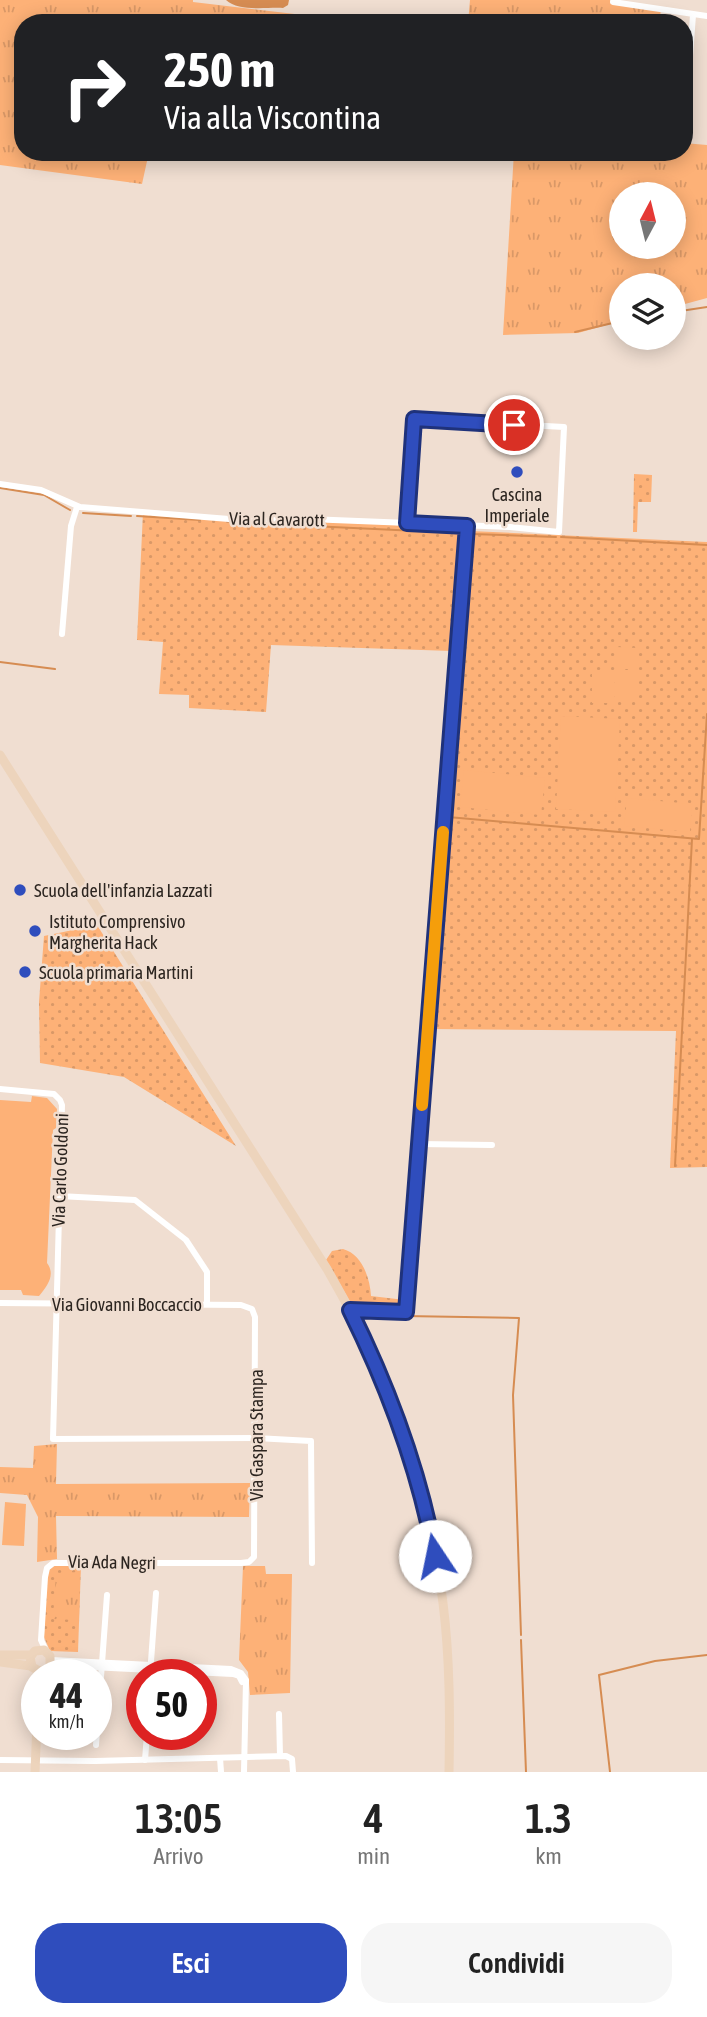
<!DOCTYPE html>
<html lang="it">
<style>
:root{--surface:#fff;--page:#f6f6f6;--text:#222;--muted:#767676;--accent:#2f4dbd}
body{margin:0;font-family:"Asap Condensed",sans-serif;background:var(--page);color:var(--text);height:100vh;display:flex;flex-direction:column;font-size:26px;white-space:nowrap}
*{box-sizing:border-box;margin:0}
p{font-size:23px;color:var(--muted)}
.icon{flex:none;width:38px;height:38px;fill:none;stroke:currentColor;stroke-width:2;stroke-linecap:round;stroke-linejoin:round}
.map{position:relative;height:1772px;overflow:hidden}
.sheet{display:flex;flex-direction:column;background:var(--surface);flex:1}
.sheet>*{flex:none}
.banner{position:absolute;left:14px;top:14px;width:679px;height:147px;border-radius:28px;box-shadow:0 4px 18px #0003;background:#202124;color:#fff;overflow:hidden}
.needle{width:46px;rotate:7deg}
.fabs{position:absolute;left:609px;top:182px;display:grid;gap:14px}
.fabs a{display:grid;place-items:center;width:77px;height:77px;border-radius:50%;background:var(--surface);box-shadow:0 4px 18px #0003;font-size:35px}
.speed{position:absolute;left:21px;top:1659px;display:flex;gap:14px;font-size:35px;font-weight:700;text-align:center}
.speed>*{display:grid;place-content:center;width:91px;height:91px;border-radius:50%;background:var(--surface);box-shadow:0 4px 18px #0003;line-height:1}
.speed small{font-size:18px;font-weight:400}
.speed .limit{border:10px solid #d22;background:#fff;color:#111}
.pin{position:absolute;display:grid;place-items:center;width:60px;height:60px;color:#fff;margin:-30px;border:4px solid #fff;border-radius:50%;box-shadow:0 2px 7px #0007}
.me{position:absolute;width:77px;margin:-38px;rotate:349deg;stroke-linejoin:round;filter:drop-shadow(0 0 5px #0008)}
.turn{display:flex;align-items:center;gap:24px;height:147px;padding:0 35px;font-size:32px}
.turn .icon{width:91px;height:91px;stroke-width:2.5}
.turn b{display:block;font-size:49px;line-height:60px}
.eta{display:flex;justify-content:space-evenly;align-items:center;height:119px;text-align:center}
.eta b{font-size:42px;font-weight:600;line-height:49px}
.cta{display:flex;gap:14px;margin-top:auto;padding:14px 35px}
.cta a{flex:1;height:80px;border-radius:28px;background:var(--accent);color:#fff;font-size:28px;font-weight:600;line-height:80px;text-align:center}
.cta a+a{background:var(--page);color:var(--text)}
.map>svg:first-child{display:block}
</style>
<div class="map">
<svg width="707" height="1772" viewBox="0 0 707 1772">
<defs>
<pattern id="grass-dots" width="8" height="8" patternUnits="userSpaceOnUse" patternTransform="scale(1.75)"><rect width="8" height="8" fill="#fdb177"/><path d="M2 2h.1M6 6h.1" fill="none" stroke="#d99867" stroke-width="1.8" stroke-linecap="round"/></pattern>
<pattern id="park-tufts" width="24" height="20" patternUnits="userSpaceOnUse" patternTransform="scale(1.75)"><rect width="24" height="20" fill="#fdb177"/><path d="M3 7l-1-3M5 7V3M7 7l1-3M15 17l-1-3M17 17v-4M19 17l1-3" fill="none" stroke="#d99867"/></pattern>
</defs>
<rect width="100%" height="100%" fill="#f0ded1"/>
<g fill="url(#grass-dots)">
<path d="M634 474 652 475 651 502H638L637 532H633Z"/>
<path d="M143 512 254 522 338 521 463 530 452 651 271 645 266 712 189 708V695L159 694 163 642 137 640Z"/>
<path d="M470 531 707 542V1167L670 1168 676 1031 429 1029Z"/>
<path d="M97 925 236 1146 124 1077 40 1063 39 1002 44 936Z"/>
<path d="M343 1249C362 1254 370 1278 371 1296L405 1300 404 1311 359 1308 352 1305 326 1260 332 1251Z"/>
<path d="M56 1565H81L78 1652 50 1651 44 1637 47 1577 49 1570Z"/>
</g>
<g fill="url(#park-tufts)" fill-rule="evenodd">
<path d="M0 0H193V2L372 23H23V152H149L142 184 0 165Z"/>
<path d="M470 0H610L611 4 661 10 659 23H468Z"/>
<path d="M684 143 707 145V298L674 307V285H621V321L578 333 503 335 514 152H684ZM674 194V247H621V194Z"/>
<path d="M57 1444 56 1484 250 1483 249 1517 56 1516 57 1559 37 1562 38 1517 27 1495 0 1493V1467L33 1468 34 1446Z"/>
<path d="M243 1566H265L266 1574H292L290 1693 250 1695 248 1672 239 1660Z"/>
<path d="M80 1572 79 1620 53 1619 56 1573Z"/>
</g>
<g fill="#fdb177">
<path d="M617 647 637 648V669H617Z"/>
<rect x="592" y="671" width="22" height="32"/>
<rect x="616" y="671" width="21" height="31"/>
<path d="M561 716 620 719 615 812 556 809Z"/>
<path d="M464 770 545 778 541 815 460 807Z"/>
<path d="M627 798 692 804 690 832 624 826Z"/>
<path d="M32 1096 47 1098 57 1109 56 1128 53 1130 47 1263C56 1275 47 1286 39 1296L23 1295 21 1290H0V1100L31 1102Z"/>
<path d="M5 1502 26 1504 24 1546 2 1545Z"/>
</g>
<path fill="#d68c52" d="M226 0H289L288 5 283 8C266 7 239 12 226 0Z"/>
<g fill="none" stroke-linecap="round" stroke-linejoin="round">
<g stroke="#d68c52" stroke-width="2">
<path d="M674 312 707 307"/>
<path d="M575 332 621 321"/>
<path d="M0 488 44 495 70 510"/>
<path d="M83 513 131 516"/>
<path d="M137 516 200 520"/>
<path d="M268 524 460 533"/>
<path d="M472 534 556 537"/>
<path d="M561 537 707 545"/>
<path d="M0 662 55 669"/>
<path d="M448 817 699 839 707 714"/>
<path d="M675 1166 692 839"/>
<path d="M403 1305 440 817"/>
<path d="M404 1316 519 1318 513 1395 521 1635"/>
<path d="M521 1640 526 1772"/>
<path d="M610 1772 599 1675 655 1661 707 1655"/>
</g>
<g stroke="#fff" stroke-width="6">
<path d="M613 2 707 16"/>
<path d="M684 138 693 15"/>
<path d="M0 484 41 490 80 507 254 521 308 519 510 527 559 532 564 427 414 419 407 523"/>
<path d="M62 634 71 526 77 507"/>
<path d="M0 1089 54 1094 60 1100 62 1105 53 1439 256 1438 311 1441 312 1563"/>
<path d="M419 1144 492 1145"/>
<path d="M59 1196 135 1200 186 1240 207 1272V1304"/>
<path d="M0 1303 241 1305 252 1309 255 1317 254 1557 249 1562 241 1563H53L47 1568 45 1577 41 1640 46 1651"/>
<path d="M350 1310 406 1312 467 526"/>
<path d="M51 1660 231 1669 241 1673 246 1680 244 1772"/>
<path d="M50 1665 233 1674 239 1676 242 1682"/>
<path d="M150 1675 156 1593"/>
<path d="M279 1714 280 1756"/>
<path d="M96 1745 107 1595"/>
<path d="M220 1758 221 1772"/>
<path d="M0 1760 95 1761 286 1756 292 1759 293 1772"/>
<path d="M145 1760 147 1734"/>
</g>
<g stroke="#edd4bc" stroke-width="9">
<path d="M0 755 327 1269C387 1372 428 1484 443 1603 450 1659 450 1715 449 1772"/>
<path d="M0 1655H31"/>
<path d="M0 1662 31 1666"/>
<path d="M44 1675 50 1665V1656L44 1650 35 1651 30 1657 32 1667 39 1671 46 1670"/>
<path d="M35 1772 37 1722"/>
</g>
</g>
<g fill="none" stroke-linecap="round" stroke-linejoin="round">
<g stroke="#1f327b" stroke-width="18">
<path id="route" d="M435 1556C419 1469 389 1389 350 1310L406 1312 467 526 407 523 414 419 514 425"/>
</g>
<use href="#route" stroke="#2f4dbd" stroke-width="12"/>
<path stroke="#f59e0b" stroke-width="12" d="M422 1105 443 832"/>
</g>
<g fill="#2f4dbd" stroke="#f0ded1" stroke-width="2.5">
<circle cx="517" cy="472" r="7"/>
<circle cx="20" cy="890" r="7"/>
<circle cx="35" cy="931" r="7"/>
<circle cx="25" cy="972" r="7"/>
</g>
<g text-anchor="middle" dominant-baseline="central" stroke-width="5" stroke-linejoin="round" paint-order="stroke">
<g font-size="18" fill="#2c2520" stroke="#f0ded1" text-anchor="start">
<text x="517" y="494" text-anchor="middle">Cascina<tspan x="517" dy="21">Imperiale</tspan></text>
<text x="34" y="890">Scuola dell'infanzia Lazzati</text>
<text x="49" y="921">Istituto Comprensivo<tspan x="49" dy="21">Margherita Hack</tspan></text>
<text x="39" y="972">Scuola primaria Martini</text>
</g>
<g font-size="18" fill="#2c2520" stroke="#f0ded1">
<text transform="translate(277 519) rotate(1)">Via al Cavarott</text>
<text transform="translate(60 1170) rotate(-88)">Via Carlo Goldoni</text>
<text x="127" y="1304">Via Giovanni Boccaccio</text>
<text transform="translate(256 1435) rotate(-90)">Via Gaspara Stampa</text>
<text transform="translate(112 1562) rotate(1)">Via Ada Negri</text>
</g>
</g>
</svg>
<div class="fabs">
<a><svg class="needle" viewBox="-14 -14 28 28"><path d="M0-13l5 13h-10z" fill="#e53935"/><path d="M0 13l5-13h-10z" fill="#767676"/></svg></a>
<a><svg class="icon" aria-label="layers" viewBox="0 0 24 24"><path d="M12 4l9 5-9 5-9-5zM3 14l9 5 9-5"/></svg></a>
</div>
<div class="speed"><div>44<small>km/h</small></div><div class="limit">50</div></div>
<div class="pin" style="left:514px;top:425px;background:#d93025"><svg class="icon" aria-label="arrive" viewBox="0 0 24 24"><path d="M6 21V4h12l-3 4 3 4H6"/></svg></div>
<svg class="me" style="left:435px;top:1556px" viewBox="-20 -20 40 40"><circle r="19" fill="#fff"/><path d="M0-13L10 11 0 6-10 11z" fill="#2f4dbd"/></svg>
<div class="banner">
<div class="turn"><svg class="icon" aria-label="right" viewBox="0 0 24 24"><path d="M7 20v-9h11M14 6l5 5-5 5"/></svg><div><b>250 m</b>Via alla Viscontina</div></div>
</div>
</div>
<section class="sheet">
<div class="eta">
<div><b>13:05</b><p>Arrivo</p></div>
<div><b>4</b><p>min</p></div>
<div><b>1.3</b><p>km</p></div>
</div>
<div class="cta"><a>Esci</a><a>Condividi</a></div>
</section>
